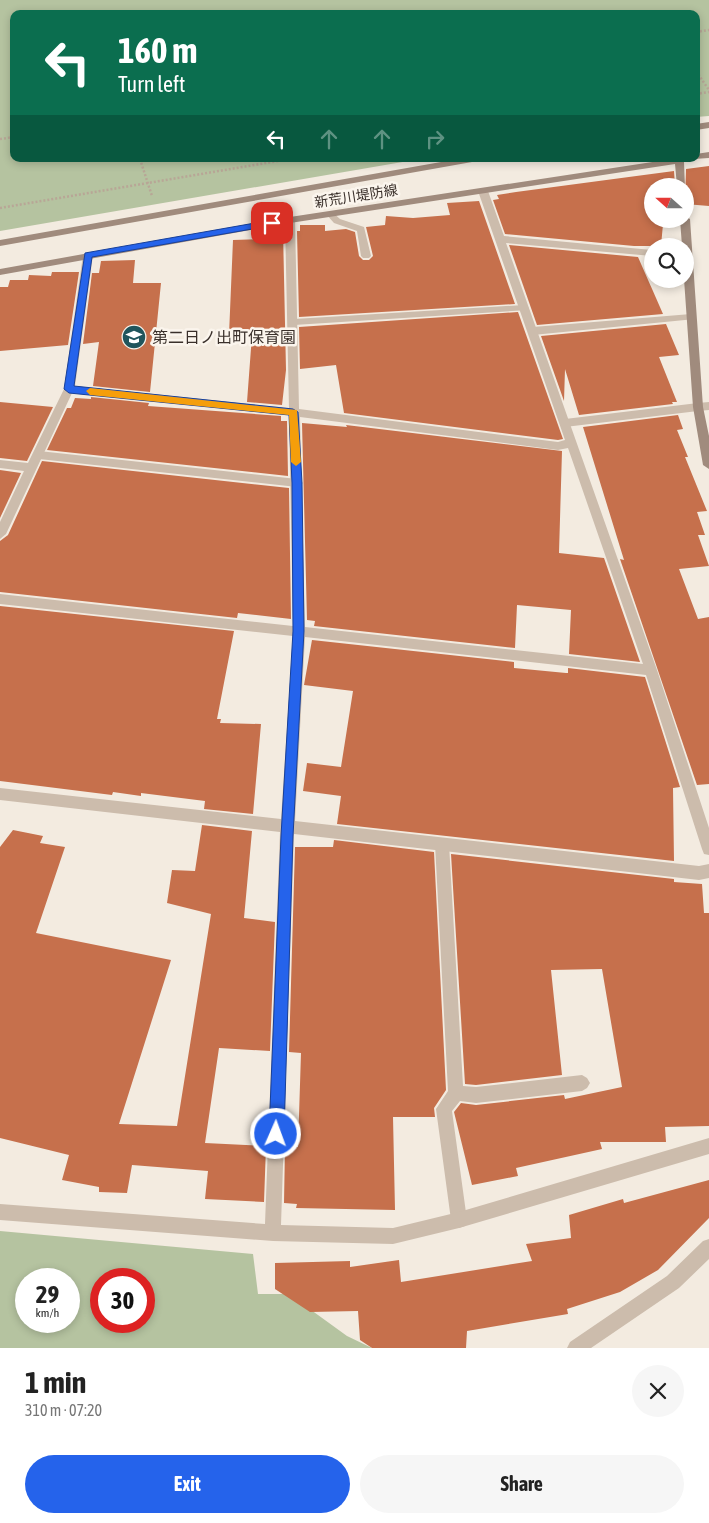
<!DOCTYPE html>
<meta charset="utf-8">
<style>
:root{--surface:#fff;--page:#f6f6f6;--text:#222;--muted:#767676;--accent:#2563eb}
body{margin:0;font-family:"Asap Condensed","Noto Sans JP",sans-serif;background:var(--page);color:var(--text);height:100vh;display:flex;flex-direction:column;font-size:19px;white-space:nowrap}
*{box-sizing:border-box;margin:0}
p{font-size:16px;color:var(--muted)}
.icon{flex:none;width:28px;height:28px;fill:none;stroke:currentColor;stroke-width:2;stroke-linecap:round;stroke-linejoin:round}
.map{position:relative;height:1348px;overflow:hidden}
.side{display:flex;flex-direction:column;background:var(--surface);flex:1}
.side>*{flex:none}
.banner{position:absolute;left:10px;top:10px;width:690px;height:152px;border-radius:10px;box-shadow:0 2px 8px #0003;background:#0b6e4f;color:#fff;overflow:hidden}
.needle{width:32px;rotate:291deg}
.fabs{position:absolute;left:644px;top:178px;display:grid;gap:10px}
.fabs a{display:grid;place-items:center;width:50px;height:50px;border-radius:50%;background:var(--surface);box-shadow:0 2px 8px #0003;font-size:25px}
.speed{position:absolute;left:15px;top:1268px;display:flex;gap:10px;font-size:25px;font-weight:700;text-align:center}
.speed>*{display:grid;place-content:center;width:65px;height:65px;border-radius:50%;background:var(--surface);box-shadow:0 2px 8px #0003;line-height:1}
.speed small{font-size:12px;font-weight:400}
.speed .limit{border:8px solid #d22;background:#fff;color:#111}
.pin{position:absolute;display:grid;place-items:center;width:42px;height:42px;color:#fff;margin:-21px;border-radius:10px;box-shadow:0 2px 8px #0006}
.me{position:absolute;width:55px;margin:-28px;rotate:2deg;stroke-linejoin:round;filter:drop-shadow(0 0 4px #0008)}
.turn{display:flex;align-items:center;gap:18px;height:105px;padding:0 25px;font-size:22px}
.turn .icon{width:65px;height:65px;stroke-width:2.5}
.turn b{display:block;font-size:35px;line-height:42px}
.lanes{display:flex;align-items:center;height:48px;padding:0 25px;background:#0003;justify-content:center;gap:25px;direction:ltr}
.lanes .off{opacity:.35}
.round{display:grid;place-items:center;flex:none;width:52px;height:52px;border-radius:26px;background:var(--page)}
.overview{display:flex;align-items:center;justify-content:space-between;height:85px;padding:0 25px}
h1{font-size:30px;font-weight:700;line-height:38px}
.primary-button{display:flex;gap:10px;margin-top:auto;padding:10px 25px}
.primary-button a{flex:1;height:58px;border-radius:30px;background:var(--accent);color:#fff;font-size:20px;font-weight:700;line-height:58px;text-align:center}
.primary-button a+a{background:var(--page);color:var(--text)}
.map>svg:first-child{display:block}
</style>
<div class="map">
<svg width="709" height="1348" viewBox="0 0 709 1348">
<rect width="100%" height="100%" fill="#f3ebe0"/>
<g fill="#b5c3a0" fill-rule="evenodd">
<path d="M0 0H709V116L696 117V14H14V159H420L0 231Z"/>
<path d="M0 1231 253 1254 258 1294H289L347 1336 372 1348H0ZM26 1279H69V1321H26ZM101 1279H144V1321H101Z"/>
</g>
<g fill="#c6704c">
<path d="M709 166V206L685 204 686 169Z"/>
<path d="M674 171 675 186H652V219H660L663 224 661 246H634L505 234 493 200 499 199 497 195 516 192Z"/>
<path d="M479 201 515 304 299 317 297 231H300V225H325V231L346 229 355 232 359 256 363 260H369L373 256 366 227 385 225 386 216 413 218 450 215 447 203Z"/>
<path d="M283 231 286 370 282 405 247 402 252 335H229L233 240 260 239 261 232Z"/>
<path d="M509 245 638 257 663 314 537 325Z"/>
<path d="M135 260 133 283H161L150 392 93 386 99 342 83 344 92 273H99L101 261Z"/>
<path d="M52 272H79L68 345 0 351V287H8L10 280H28L29 275 51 276Z"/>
<path d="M518 312 563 439 558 440 344 413 336 365 300 369 299 327Z"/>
<path d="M666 324 679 355 659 357 677 402H672L673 404 579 415 565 369 564 401 541 336Z"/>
<path d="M91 397 149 403 148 406 281 416V421H287L288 476 47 450 67 408H71L75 398 91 399Z"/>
<path d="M0 402 53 407 27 461 0 458Z"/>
<path d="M678 415 683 429 677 430 688 457H685L707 511 697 512 705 535H698L709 566 679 569 698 619 709 617V784L697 785 620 559 624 560 583 427Z"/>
<path d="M302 423 347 427 346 425 562 451 559 553 604 558 640 662 569 654 571 610 517 605 515 648 314 626 315 621 307 620Z"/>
<path d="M42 461 289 488 291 619 238 613 237 618 0 592V541L8 535Z"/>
<path d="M0 470 21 473 0 518Z"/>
<path d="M0 606 234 631 217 719H221L220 723 261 724 253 814 204 809 205 801 141 793V796L113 792 112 795 0 781Z"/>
<path d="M312 640 514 662V668L566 673H568V668L645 677 680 787 673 788 674 861 337 824 341 796 303 791 307 763 341 767 353 691 304 685Z"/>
<path d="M202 825 252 831 244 918 275 922 270 1051 219 1048 205 1143 266 1146 264 1202 205 1199 208 1171 132 1165 127 1193 99 1192V1187L62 1180 69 1155 0 1138V847L13 830 43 836 40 843 65 847 36 933 171 960 119 1124 177 1126 211 914 167 903 172 870 195 871Z"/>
<path d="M334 840 434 852 446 1090 434 1108 435 1117H393L395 1210 296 1208 297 1204 284 1203 285 1147H298L301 1053 289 1052 295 847H333Z"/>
<path d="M451 854 674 879V882L702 884 704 913H709V1126L665 1127 666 1142H600L602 1149 516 1168 518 1176 472 1185 454 1112 461 1103 476 1105 564 1095 565 1099 622 1087 602 969 551 970 562 1075 476 1085 465 1084Z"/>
<path d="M709 1180V1218L658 1270 620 1292 567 1309 568 1314 467 1331 466 1348H372L360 1340 358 1311 310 1312 275 1289V1263L350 1261V1267L399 1260 401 1282 532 1261 526 1244 571 1238 569 1215 623 1199 624 1203Z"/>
</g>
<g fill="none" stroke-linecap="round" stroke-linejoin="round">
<g stroke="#b8a696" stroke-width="2.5" stroke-dasharray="2 2" stroke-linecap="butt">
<path d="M696 32 709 30"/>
<path d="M696 71 709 90"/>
<path d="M696 94 709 92"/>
<path d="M0 139 14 137"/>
<path d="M140 159 152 196"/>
<path d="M0 208 290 159"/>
</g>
<g fill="#ccbcac" fill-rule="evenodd">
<path d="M331 211 340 219 364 227 371 256 369 258H363L361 256 357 231 334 223 326 214Z"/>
<path d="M524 305 529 308 528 310 294 325 289 322 294 319Z"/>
<path d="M691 314 695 315V319L533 335 528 331 533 327Z"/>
<path d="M698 403 703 407 698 411 565 427 560 423 565 419Z"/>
<path d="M39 451 297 479 303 483 297 487 39 459 34 455Z"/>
<path d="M442 838 447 839 449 844 463 1086 476 1087 582 1075 587 1078 590 1083 587 1088 582 1091 476 1103 460 1101 452 1111 467 1220 465 1226 459 1228 453 1226 451 1220 436 1109 448 1091 435 844 437 839Z"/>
</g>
<g fill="#ccbcac" fill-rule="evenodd">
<path d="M483 188 488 191 504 236 652 250V256L506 243 657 670 709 828V855L704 854 702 849 646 675 305 637 295 821 699 866 709 864V878L699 880 294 834 281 1225 393 1228 459 1212 709 1138V1154L459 1228 393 1244 273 1241 0 1220V1204L265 1224 280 832 0 800V788L281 819 293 636 0 604V594L293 626 289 415 72 393 6 534 0 539V522L24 471 0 468V460L28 463 64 389 83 255 88 252 93 255 75 386 289 408 285 220 290 217 295 220 299 409 558 442 565 440 478 191ZM300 417 558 450 568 448 643 664 305 627Z"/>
<path d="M709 402V410L698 411 693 407 698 403Z"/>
<path d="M709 1239V1259L679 1288 591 1348H567L570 1342 667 1276 703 1241Z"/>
</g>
<g fill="#a08b7d" fill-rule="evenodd">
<path d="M709 122V128L696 130V124Z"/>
<path d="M709 152V158L693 159H696V154Z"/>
<path d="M458 159H476L472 162 0 246V240Z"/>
<path d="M672 159H692L684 162 685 188V186H677L675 164 290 223 0 275V269L290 217Z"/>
<path d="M685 216 690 219 703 407 709 436V469L703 465 693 407 684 279 685 246H682L680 219H685Z"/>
</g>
</g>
<path fill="#2563eb" stroke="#184099" d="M272 220 275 221V225L92 257 74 386 293 409 298 412 302 483 304 631 293 836 284 1134 281 1139 276 1141 271 1139 269 1134 281 836 293 631 292 483 289 415 69 393 64 389 85 253Z"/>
<path fill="#f59e0b" d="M90 388 297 410 301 462 296 466 291 462 289 415 90 395 86 391Z"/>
<defs>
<g id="school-disc" transform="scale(1.25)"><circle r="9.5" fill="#20555c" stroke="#fbf5ed"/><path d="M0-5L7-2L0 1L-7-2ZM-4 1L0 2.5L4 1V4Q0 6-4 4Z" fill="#fff"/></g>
</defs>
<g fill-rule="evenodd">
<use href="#school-disc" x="134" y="337"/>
</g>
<g text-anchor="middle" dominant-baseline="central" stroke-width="5" stroke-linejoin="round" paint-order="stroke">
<g font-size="14" fill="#3a302b" stroke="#fbf5ed">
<text transform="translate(356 196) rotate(-9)">新荒川堤防線</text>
</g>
<g font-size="16" fill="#3a302b" stroke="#fbf5ed" text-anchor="start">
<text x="152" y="337">第二日ノ出町保育園</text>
</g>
</g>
</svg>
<div class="fabs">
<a><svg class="needle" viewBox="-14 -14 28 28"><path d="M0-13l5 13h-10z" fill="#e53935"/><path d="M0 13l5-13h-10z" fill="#767676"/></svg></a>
<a><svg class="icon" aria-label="search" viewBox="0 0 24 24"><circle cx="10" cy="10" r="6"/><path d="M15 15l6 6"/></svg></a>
</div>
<div class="speed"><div>29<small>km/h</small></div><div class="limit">30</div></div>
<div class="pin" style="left:272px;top:223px;background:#d93025"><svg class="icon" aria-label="arrive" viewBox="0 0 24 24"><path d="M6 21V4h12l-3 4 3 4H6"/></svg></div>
<svg class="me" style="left:276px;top:1134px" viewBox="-20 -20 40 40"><circle r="17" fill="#2563eb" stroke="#fff" stroke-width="3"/><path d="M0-11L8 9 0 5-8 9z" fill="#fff"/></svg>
<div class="banner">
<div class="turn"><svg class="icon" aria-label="left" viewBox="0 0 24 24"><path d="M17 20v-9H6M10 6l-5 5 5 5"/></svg><div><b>160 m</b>Turn left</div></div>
<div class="lanes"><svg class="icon" aria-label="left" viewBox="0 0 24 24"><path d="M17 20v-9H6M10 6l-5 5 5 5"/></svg><svg class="icon off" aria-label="ahead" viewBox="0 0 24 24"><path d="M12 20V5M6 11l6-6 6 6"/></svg><svg class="icon off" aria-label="ahead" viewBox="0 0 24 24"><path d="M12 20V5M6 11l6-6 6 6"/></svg><svg class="icon off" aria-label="right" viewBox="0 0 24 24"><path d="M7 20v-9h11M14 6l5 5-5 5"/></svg></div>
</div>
</div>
<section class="side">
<div class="overview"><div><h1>1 min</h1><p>310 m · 07:20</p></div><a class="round"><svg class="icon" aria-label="close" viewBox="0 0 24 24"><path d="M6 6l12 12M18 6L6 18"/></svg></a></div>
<div class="primary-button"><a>Exit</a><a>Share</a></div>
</section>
